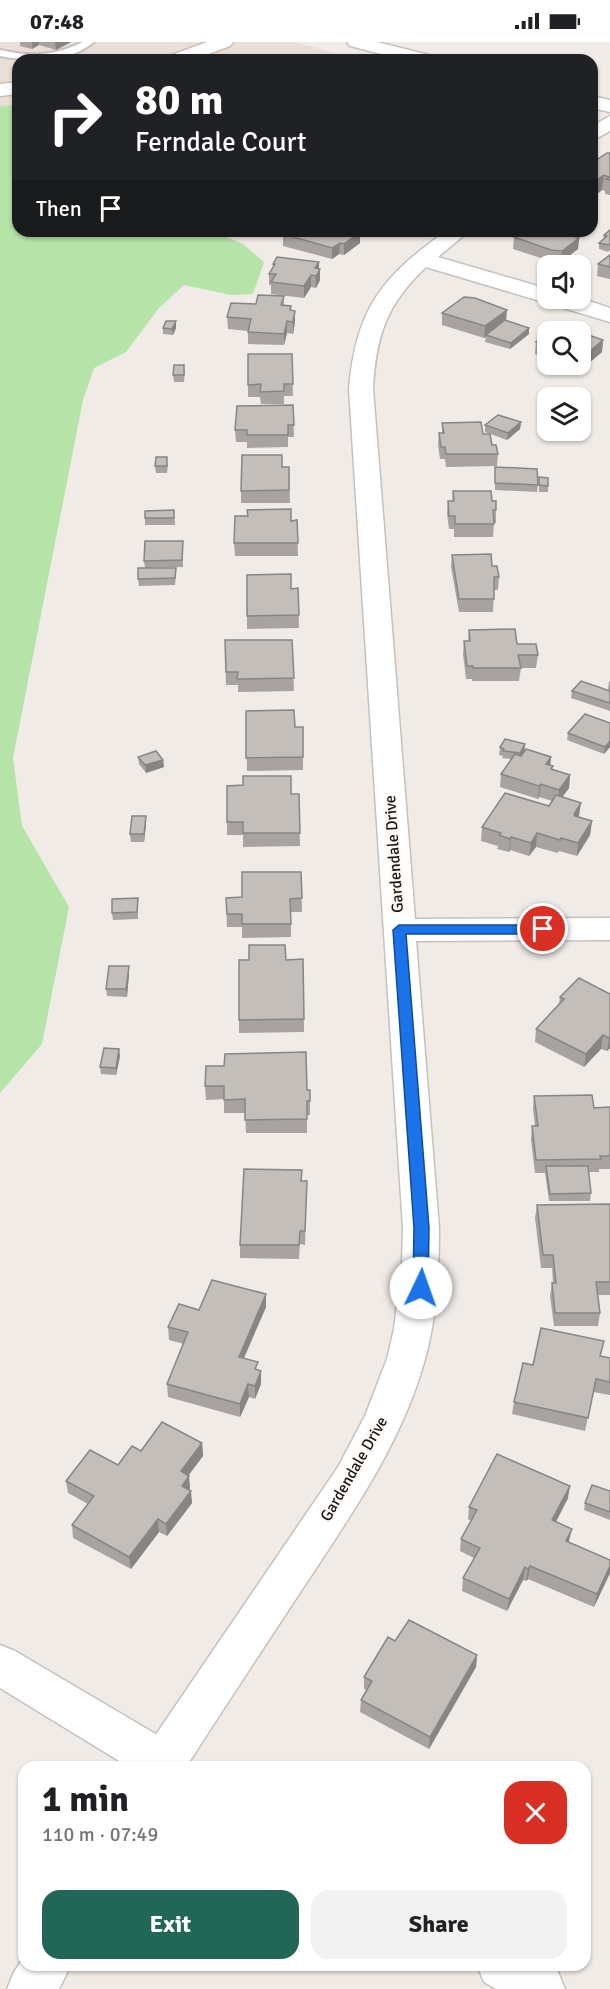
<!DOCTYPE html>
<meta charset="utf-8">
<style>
:root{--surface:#fff;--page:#f2f2f2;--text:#202124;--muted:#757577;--accent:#226658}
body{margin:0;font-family:Signika,sans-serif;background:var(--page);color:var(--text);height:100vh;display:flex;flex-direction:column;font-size:22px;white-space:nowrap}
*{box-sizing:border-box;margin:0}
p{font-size:20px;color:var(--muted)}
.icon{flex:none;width:33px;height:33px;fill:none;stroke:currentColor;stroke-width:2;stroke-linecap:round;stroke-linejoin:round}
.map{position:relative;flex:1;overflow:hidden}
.panel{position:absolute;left:18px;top:1719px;width:573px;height:210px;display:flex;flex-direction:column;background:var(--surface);border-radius:18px;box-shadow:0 2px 4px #0004}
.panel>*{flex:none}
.guide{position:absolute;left:12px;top:12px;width:586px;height:183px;border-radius:18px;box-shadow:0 2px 4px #0004;background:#202124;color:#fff;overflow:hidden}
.buttons{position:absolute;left:537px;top:213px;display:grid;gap:12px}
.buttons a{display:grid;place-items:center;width:54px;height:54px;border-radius:12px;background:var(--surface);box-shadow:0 2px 4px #0004;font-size:30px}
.pin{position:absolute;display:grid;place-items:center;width:51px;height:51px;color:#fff;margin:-26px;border:3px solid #fff;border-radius:50%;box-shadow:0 2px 6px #0007}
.me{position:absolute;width:66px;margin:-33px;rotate:3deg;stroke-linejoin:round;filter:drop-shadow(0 0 4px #0008)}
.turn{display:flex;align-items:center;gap:21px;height:126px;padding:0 24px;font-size:27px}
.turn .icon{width:78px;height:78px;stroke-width:2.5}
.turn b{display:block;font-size:42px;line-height:51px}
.then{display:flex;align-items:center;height:57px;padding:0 24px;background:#0003;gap:12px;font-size:22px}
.round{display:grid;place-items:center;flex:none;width:63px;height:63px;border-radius:18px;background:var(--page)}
.head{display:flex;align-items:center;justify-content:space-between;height:102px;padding:0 24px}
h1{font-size:36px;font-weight:800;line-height:45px}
.action{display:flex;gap:12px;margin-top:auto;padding:12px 24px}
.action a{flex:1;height:69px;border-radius:18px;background:var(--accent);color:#fff;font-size:24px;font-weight:800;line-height:69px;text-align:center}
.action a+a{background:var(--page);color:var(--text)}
.status{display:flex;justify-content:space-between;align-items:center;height:42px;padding:0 30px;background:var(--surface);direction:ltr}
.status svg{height:16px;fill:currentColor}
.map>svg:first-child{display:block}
</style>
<div class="status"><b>07:48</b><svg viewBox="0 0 49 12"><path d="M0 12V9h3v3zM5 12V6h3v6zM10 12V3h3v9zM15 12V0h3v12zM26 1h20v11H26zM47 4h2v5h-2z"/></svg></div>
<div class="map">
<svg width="610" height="1947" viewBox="0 0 610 1947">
<rect width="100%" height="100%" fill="#f0ebe7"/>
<path fill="#eadfd6" d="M0 0H295L360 18H18V63L0 64Z"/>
<path fill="#b5e3a8" d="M18 63V189H213L243 202 264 220 253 252 231 253 184 243 159 266 126 310 94 326 83 358 13 716 22 784 69 865 42 1002 0 1051V64Z"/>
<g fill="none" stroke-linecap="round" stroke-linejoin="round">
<g stroke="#c6c1bd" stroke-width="4">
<path id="lane" d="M83 0H94C69 21 31 20 0 14V8C31 15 54 14 83 0Z"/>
</g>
<g stroke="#c6c1bd" stroke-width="3">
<g id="street">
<path d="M207 0H233L230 4 192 18H166L169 14Z"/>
<path d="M18 40V52L0 54V42Z"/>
<path d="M610 74V89L592 99V84Z"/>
<path d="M446 189H469L438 215 548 247V256H580L610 266V280L426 225C386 263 376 294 373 347L415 877 610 876V898L416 899 439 1186C439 1230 437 1274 425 1317 403 1397 356 1466 311 1534 269 1598 227 1661 186 1725H138L144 1710 338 1425 365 1374 387 1317 394 1287 402 1222 403 1186 349 347C356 266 382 235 446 189Z"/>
<path d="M24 1915V1923H71L59 1947H7L14 1930Z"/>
</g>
</g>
<g stroke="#c6c1bd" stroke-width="3">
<g id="secondary">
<path d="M347 0H377L433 14 436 18H405L350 4Z"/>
<path d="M592 54 610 58V70L592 66Z"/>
<path d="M0 1603 15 1609 186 1710 192 1725H129L0 1646Z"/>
<path d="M477 1923H546L558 1930 565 1947H496L484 1940Z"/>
</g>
</g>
<use href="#lane" fill="#fff" fill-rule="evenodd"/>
<use href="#street" fill="#fff" fill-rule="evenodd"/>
<use href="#secondary" fill="#fff" fill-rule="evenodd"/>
</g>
<g fill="#a8a3a0">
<path d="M20 0H71L56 8 39 3 32 7 20 4Z"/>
<path d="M610 111V153L605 152V149L602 148 597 152 592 151V121Z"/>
<path d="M610 188V208L608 210 599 207V201L603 197 604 193Z"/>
<path d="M244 189H260L255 193 244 190Z"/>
<path d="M365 190 360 195V201L344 213 339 212 332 217 283 204V192Z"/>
<path d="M573 194 579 196 578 207 561 220 550 219 513 207 514 195Z"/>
<path d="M610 213V237L597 234 598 222Z"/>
<path d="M319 220V226L320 227V238L316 246 311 245 304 256 271 252V243H269V232L273 226V222Z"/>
<path d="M284 254V263L291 264V268L295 269V280L293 292 287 291 284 303 248 302V289L228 287 227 275 256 262Z"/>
<path d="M442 271 506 279 529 286V292L510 307 485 300 486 295 484 296 442 283Z"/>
<path d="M163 286H176L173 293 163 292Z"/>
<path d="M548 290V316L535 312 536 300Z"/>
<path d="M580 290 603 298 602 310 583 326 570 322H580Z"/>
<path d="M248 312H292L293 354H284V362H261L260 355H248Z"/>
<path d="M185 329 184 340H174L173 333Z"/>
<path d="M293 363 294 395H288V405L247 406V400H236L235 388Z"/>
<path d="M521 380 520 387 507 398 485 390V383Z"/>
<path d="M442 381 483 392 492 403 498 412 497 424 446 425 445 417H440L438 403 439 391H442Z"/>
<path d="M168 422 167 431H156L155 424Z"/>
<path d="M282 425H289L290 461H241V449Z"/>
<path d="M495 425 538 443 537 450 495 448Z"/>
<path d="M539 435 548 444V450H539Z"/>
<path d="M453 449 492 459 496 468V481H494L493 495H454V487H449L447 472 448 459H452Z"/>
<path d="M174 468 175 483H145V469Z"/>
<path d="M297 478 298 514H235L234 501 291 479Z"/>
<path d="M183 505V525L145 526 144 519Z"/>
<path d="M452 513 492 524 499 535 498 548H494L493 570H459L451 525Z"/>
<path d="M176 533 175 543 139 544 138 537Z"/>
<path d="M247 533 291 547 298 546 299 586 247 587Z"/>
<path d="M469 588 517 602 538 613 536 626H521L519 639H472V637H466L463 612 464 599H468Z"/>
<path d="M225 598H292L294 649 238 650V643H226Z"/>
<path d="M609 639 610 640V669L571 656 572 649 608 648Z"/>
<path d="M246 669 295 685H303V728L247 729Z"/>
<path d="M610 681V705L604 712 567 698 568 691Z"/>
<path d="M525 702 524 710 550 723 553 727 570 733 569 746 562 755 579 774V775L592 779 590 793 577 814 559 809 558 811 536 805 529 814 510 808 509 810 497 807 498 804 481 799 482 785 549 764 552 759 539 755 538 757 500 745 501 732 511 717 502 716 503 714 499 713 500 705Z"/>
<path d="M138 715 163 718 164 725 146 731 139 722Z"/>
<path d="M291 752H299L300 804 243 805V793H227V780Z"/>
<path d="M146 774V782L144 800H131L130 792Z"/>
<path d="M301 830 302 870H291V895L242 896V885H227L226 856 242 855Z"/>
<path d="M138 856V877L113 878 112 871Z"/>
<path d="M303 917 304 990 239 991V978Z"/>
<path d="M129 932 127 955 107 954 106 947Z"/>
<path d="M610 952V1006L607 1009 601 1007 584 1025 535 1000 536 987 559 962 560 955Z"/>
<path d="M120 1014 116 1033 101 1032 100 1025Z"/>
<path d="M224 1024 307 1048 310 1059V1073H307V1091H246L245 1071H224V1057L206 1058 205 1044Z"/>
<path d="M534 1054 594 1066 610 1065V1127H599V1130H588L591 1151 590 1159H549L545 1131H535L531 1098 532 1084H535L533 1067Z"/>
<path d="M302 1128V1139H307L305 1203 300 1202 299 1217 240 1216V1203Z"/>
<path d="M610 1162V1253H598L600 1271 598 1284H554L550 1254 552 1241H553L552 1226H541L535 1176 537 1163Z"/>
<path d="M266 1252V1265L244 1316 258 1328 261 1329V1342L255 1357 249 1355 240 1375 168 1355 167 1342 184 1302 169 1298 168 1285 199 1268Z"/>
<path d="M601 1314 610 1316V1353L593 1350 585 1389 512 1372 514 1360 533 1323Z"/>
<path d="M202 1401 203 1414 188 1433 190 1446 189 1448 192 1461 167 1494 159 1490 131 1527 73 1496 72 1483 88 1462 68 1451 66 1439 118 1423 141 1409Z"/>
<path d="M610 1449V1478L584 1468 585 1461Z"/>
<path d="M568 1456 556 1480 569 1500 610 1518V1531L594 1565 528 1537 526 1539 523 1538 507 1569 462 1549 463 1536 474 1516 460 1509 461 1497 471 1479 468 1477 469 1465Z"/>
<path d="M395 1599 477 1613 476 1625 429 1707 360 1670 361 1658 367 1648 364 1647V1635Z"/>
</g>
<g fill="#888582">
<path d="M32 0H39V3L32 7Z"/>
<path d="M55 0H71L56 8Z"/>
<path d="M604 133 602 148 597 152 598 137Z"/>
<path d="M355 189H365V190L360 195V201L344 213V202Z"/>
<path d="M579 196 578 207 561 220 562 209Z"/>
<path d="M340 201 339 212 332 217V206Z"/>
<path d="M319 220V229L320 227V238L316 246 315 226Z"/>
<path d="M311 233V245L304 256V244Z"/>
<path d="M507 268 506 279 486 293V295L484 296 485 284Z"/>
<path d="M295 269V280L293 292V280Z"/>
<path d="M176 279V286L173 293 172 287Z"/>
<path d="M287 279V291L284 303V292Z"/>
<path d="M529 286V292L510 307 511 301Z"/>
<path d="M603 298 602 310 583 326 584 314Z"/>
<path d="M521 380 520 387 507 398 508 391Z"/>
<path d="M610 699V705L604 712 605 705Z"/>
<path d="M525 702 524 710 519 718 520 711Z"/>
<path d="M551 715 550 728 546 722Z"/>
<path d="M163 718 164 725 146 731 145 723Z"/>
<path d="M570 733 569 746 558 761 559 748Z"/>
<path d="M541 742 539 755 538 757 539 744Z"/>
<path d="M581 761 579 774 572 785 574 772Z"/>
<path d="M146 774V782L144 800V792Z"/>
<path d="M592 779 590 793 577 814 578 801Z"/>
<path d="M537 791 536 805 529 814 531 801Z"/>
<path d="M511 795 510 808 509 810 510 797Z"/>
<path d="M129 924V932L127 955 126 947Z"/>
<path d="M603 993 601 1007 584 1025 586 1012Z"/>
<path d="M610 995V1006L607 1009 609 996Z"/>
<path d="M119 1007 120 1014 116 1033V1026Z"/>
<path d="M266 1252V1265L239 1327V1315Z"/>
<path d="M261 1329V1342L255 1357V1344Z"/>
<path d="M248 1342 249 1355 240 1375V1362Z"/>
<path d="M202 1401 203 1414 182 1442 181 1429Z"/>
<path d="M189 1434 190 1446 183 1457 182 1444Z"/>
<path d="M570 1444 568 1456 550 1491 552 1478Z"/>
<path d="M191 1449 192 1461 167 1494 166 1482Z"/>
<path d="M158 1477 159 1490 131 1527 129 1515Z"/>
<path d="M572 1487 569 1499 564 1511 566 1499Z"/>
<path d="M530 1524 528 1537 526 1539 528 1527Z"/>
<path d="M610 1524V1531L594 1565 597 1552Z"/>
<path d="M525 1525 523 1538 507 1569 509 1557Z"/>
<path d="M477 1613 476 1625 429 1707 430 1695Z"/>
</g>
<g fill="#c3beba" stroke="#888582" stroke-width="1.5">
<path d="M607 111H610V138L606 137 609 135 604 133 598 137 592 136V121Z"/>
<path d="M610 188V202L609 203 599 201 607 194 604 193Z"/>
<path d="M288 189H359L360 190 344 202 340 201 332 206 283 192Z"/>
<path d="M521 189H573L568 193 579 196 562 209 551 208 514 195Z"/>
<path d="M610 213V225L598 222Z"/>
<path d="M277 215 319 220 315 226 320 227 316 234 311 233 304 244 271 240 276 232H269L275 222H273Z"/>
<path d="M258 253 284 254 281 263 291 264 290 268 295 269 293 280 287 279 284 292 248 290 251 277 227 275 231 261 256 262Z"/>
<path d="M464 255 475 256 507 268 485 284 442 271Z"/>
<path d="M505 278 529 286 511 301 486 293Z"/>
<path d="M166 279H176L172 287 163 286Z"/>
<path d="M555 284 567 287 569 285 580 290H549Z"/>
<path d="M548 290V303L536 300Z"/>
<path d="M580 290 603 298 584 314 580 313Z"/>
<path d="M248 312H292L293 342H284V349L260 350 261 342 248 343Z"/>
<path d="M174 323H184V333H173Z"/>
<path d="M293 363 294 383H288V393H247V388H235L237 364Z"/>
<path d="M498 373 521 380 508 391 485 383Z"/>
<path d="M481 380 483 392H490L492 403H496L498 412H446L445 405H441L439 391H444L442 381Z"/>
<path d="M242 413H282V425H289V448L241 449Z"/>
<path d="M156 415H167V424H155Z"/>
<path d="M495 425 537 427 538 443 495 441Z"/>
<path d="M539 435 548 436V444L539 443Z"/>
<path d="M453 449H491L492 459H496V468H493L494 482H455V474H449L448 459H454Z"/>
<path d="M291 467V479L297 478 298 501H234L235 474H248L247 468Z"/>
<path d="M174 468V476H145V469Z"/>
<path d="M145 499H183L182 518 144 519Z"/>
<path d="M491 512 492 524H497L499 535H494V557H459L452 513Z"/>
<path d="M138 526H176L175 536 138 537Z"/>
<path d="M291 532V547L298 546 299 573 247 574V533Z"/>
<path d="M515 587 517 602H536L538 613H518L521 626H473V624H467L464 599H470L469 588Z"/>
<path d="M225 598H292L294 636 237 637 238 630H226Z"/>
<path d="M581 639 610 649V661L572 649Z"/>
<path d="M294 668 295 685H303V715L246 716V669Z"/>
<path d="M585 672 610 681V699L605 705 568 691Z"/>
<path d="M505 697 525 702 520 711 503 709 504 707 500 705Z"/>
<path d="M526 707 551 715 546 722 553 724 551 727 570 733 559 748 541 742 539 744 501 732 515 712 521 714Z"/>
<path d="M156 709 163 718 145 723 138 715Z"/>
<path d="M243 734H291V752H299L300 791H243V780H227V744L243 743Z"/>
<path d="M505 751 549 764 556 753 581 761 574 772 575 774 592 779 578 801 561 796 560 798 537 791 531 801 511 795 510 797 499 793 501 791 482 785Z"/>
<path d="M132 774H146L144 792H130Z"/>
<path d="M242 830H301L302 856 290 857 291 882H242V872H227L226 856 242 855Z"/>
<path d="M138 856 137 870 112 871V857Z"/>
<path d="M249 903H285L286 918 303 917 304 977 239 978V918H249Z"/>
<path d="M109 924H129L126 947H106Z"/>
<path d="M579 936 610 952V995L609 996 603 993 586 1012 536 987 564 957 560 955Z"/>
<path d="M104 1006 119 1007 116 1026 100 1025Z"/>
<path d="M306 1010 307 1048H310V1059H307V1077L245 1078V1057L224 1058V1044H205L206 1024H224L225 1012Z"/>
<path d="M592 1053 594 1066 610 1065V1114H600L601 1117 536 1118 532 1084H538L534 1054Z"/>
<path d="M546 1124H588L591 1151 550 1152Z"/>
<path d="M244 1127 302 1128 301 1139H307L305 1189H300L299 1203H240Z"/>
<path d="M610 1162V1240H596L600 1271H555L552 1241H556L553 1213H543L537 1163Z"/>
<path d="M212 1238 266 1252 239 1315 258 1320 255 1327 261 1329 255 1344 248 1342 240 1362 167 1342 188 1290 168 1285 179 1262 199 1268Z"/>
<path d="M541 1286 604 1299 600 1314 610 1316V1340L596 1337 588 1376 514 1360 523 1321 533 1323Z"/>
<path d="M162 1380 202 1401 181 1429 189 1434 182 1444 191 1449 166 1482 158 1477 129 1515 72 1483 94 1454 66 1439 90 1408 118 1423 132 1404 141 1409Z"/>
<path d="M497 1412 570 1444 552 1478 572 1487 566 1499 610 1518V1524L597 1552 530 1524 528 1527 525 1525 509 1557 463 1536 480 1506 461 1497 477 1468 469 1465Z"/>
<path d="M592 1443 610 1449V1470L585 1461Z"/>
<path d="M409 1578 477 1613 430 1695 361 1658 372 1639 364 1635 388 1595 395 1599Z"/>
</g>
<path fill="#1a73e8" stroke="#114b97" stroke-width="1.5" d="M399 883H543L549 887 543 892H406L429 1186 428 1246 426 1250H415L413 1246 414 1186 393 888Z"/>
<g text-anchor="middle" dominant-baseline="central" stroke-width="4.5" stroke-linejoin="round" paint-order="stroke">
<g font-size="16" fill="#171614" stroke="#fef9f4">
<text transform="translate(394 812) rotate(-94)">Gardendale Drive</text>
<text transform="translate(354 1427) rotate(-60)">Gardendale Drive</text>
</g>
</g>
</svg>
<div class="buttons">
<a><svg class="icon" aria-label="sound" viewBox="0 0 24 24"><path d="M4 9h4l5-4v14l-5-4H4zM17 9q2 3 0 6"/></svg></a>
<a><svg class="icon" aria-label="search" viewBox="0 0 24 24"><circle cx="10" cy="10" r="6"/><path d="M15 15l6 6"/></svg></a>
<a><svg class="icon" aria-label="layers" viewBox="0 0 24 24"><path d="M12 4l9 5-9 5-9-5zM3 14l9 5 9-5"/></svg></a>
</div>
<div class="pin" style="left:543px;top:887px;background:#d93025"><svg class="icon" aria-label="arrive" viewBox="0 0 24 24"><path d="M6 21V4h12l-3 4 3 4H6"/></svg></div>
<svg class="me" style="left:421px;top:1246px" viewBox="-20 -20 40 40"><circle r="19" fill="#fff"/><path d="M0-13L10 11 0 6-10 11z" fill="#1a73e8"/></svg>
<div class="guide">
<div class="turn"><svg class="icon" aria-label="right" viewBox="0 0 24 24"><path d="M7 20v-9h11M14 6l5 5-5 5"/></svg><div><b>80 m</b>Ferndale Court</div></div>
<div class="then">Then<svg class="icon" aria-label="arrive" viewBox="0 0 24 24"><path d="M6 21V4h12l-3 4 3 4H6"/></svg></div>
</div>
<section class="panel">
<div class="head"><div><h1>1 min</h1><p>110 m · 07:49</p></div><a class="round" style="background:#d93025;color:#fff"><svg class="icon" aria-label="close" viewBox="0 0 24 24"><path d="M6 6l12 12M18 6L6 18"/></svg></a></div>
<div class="action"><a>Exit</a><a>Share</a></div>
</section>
</div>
